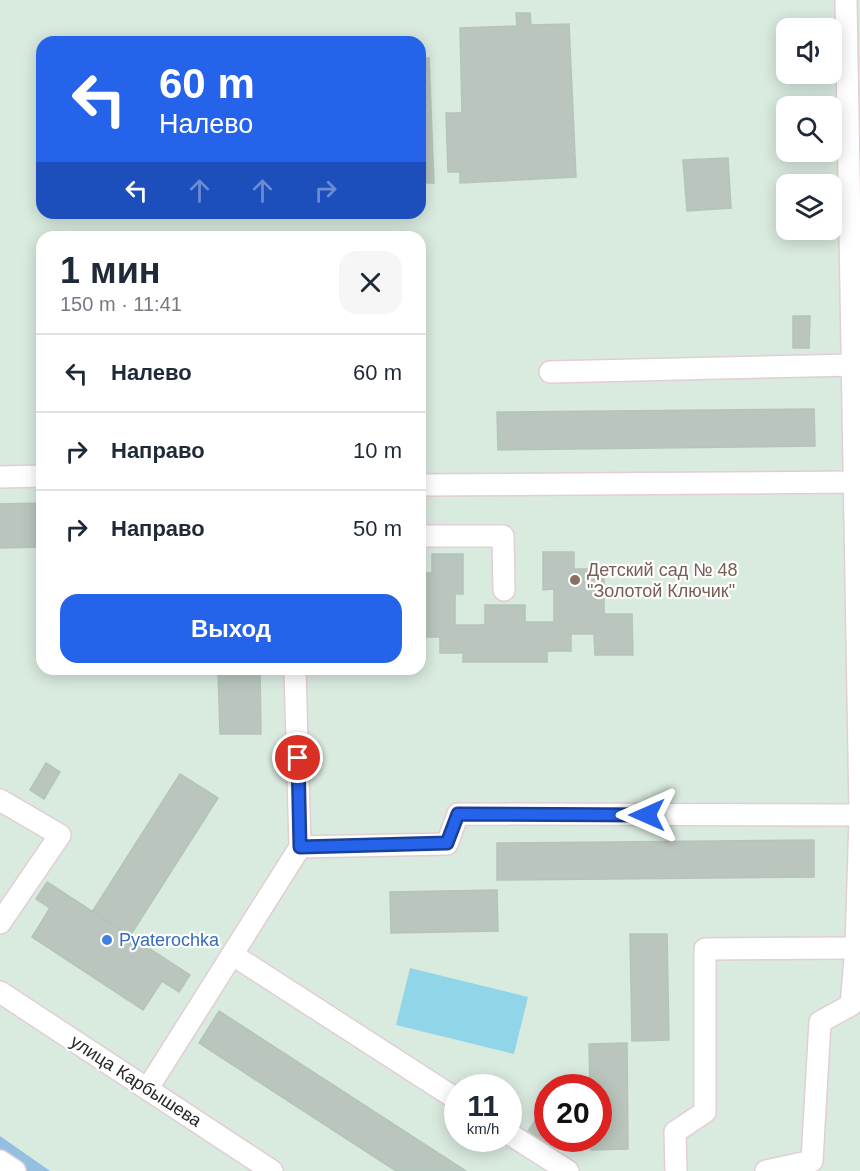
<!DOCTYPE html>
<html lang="ru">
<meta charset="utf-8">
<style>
:root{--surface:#fff;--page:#f6f6f7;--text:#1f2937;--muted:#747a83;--line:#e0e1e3;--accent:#2563eb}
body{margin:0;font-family:Helvetica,sans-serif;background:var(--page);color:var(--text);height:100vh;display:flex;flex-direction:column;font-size:22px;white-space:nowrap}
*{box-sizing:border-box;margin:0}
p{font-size:20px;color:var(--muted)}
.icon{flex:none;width:33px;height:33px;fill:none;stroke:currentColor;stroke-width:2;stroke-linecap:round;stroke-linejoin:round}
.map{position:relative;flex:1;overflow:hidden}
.drawer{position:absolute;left:36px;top:231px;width:390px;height:444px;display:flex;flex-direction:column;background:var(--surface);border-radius:18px;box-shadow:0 3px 15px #0003}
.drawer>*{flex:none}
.guide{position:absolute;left:36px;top:36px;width:390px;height:183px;border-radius:18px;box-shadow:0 3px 15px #0003;background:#2563eb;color:#fff;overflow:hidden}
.buttons{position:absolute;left:776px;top:18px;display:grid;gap:12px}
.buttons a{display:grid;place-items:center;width:66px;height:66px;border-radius:12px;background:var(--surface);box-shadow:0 3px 15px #0003;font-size:30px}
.speed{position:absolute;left:444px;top:1074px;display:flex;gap:12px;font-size:30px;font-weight:700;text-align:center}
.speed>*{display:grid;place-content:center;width:78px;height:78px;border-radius:50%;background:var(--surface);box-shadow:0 3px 15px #0003;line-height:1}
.speed small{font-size:15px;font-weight:400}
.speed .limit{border:9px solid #d22;background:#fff;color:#111}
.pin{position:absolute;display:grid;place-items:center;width:51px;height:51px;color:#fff;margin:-26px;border:3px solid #fff;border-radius:50%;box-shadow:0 2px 6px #0007}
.me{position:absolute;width:66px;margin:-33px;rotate:270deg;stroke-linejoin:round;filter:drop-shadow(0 0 4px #0008)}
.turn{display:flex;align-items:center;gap:21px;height:126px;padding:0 24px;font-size:27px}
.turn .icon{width:78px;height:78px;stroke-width:2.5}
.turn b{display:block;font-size:42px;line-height:51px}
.lanes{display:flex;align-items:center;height:57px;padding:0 24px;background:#0003;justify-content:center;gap:30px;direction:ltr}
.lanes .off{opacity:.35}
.round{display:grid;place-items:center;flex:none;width:63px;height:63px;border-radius:18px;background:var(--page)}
.summary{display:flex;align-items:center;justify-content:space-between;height:102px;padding:0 24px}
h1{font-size:36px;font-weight:700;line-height:45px}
.button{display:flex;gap:12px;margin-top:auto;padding:12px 24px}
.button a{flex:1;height:69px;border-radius:18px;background:var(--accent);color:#fff;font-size:24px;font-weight:700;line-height:69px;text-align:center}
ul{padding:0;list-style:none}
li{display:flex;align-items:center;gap:18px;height:78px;padding:0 24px;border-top:2px solid var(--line)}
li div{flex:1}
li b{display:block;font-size:22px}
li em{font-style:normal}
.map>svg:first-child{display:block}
</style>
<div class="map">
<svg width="860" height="1171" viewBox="0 0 860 1171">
<rect width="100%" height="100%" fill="#d9eadf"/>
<path fill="#95bfe1" d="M0 1136 50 1171H0Z"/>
<path fill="#91d6e8" d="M410 968 528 997 514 1054 396 1025Z"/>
<g fill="#b9c5bd" stroke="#b3c5bb" stroke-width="1.5">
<path d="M516 13H530L531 25 569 24 576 177 460 183V172H448L446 113H462L460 28 517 26Z"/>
<path d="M420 58H429L434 183H420Z"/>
<path d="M728 158 731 208 687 211 683 160Z"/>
<path d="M793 316H810L809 348H793Z"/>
<path d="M814 409 815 446 498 450 497 412Z"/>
<path d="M42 503V547L0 548V504Z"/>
<path d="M543 552H574V569H604V614H632L633 655H595L594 634H571V651H547V662H463V653H440V637H420V573H432V554H463V594H455V625H485V605H525V622H554V589L543 590Z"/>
<path d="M218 669H260L261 734H220Z"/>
<path d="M46 763 60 772 44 799 30 790Z"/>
<path d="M180 774 218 798 130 936 92 912Z"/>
<path d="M814 840V877L497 880V843Z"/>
<path d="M47 882 190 975 179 992 162 981 143 1010 32 937 50 908 36 899Z"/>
<path d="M497 890 498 931 391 933 390 892Z"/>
<path d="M630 934H667L669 1040 632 1041Z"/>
<path d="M219 1011 466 1171H396L199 1043Z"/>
<path d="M627 1043 628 1149 591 1150V1138H598V1088H590L589 1044Z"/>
<path d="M535 1121 548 1129V1138L561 1139 552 1152 526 1134Z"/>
</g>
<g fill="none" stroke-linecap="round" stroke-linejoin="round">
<g stroke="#e1ced6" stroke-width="24">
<g id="minor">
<path d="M846 0 860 811"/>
<path d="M550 372 854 365"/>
<path d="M0 477 42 476"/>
<path d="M420 485 860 482"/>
<path d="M420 536H503L504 590"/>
<path d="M0 800 60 835 0 923"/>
<path d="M300 847 447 844 458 814 860 815"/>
<path d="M233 955 458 1100"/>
<path d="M0 992 272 1171"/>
<path d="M148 1088 300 847 295 669"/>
<path d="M508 1133 568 1171"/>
<path d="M0 1161 15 1171"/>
<path d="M676 1171 675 1132 705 1112V949L856 948"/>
<path d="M766 1171 812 1161 820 1022 851 1005 856 948 860 817"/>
</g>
</g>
<use href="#minor" stroke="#fff" stroke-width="21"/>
</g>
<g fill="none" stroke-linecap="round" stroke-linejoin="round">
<g stroke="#184099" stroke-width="15">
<path id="route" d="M298 758 300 847 447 843 458 814 647 815"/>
</g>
<use href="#route" stroke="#2563eb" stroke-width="10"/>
</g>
<circle fill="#8d6e63" stroke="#fff" stroke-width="2" cx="575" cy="580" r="6"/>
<circle fill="#3f7fe0" stroke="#fff" stroke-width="2" cx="107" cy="940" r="6"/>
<g text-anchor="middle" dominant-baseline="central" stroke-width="4.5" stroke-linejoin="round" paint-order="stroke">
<g font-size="18" fill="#785e54" stroke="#fff" text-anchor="start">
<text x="587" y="570">Детский сад № 48<tspan x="587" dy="21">"Золотой Ключик"</tspan></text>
</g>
<g font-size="18" fill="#366cbe" stroke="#fff" text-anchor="start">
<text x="119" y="940">Pyaterochka</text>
</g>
<g font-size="18" fill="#282828" stroke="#fff">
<text transform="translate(136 1081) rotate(33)">улица Карбышева</text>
</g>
</g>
</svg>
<div class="buttons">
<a><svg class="icon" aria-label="sound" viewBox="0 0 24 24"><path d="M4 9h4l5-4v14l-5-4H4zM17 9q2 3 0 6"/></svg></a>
<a><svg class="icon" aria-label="search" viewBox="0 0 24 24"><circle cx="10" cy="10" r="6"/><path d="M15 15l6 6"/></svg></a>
<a><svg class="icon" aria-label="layers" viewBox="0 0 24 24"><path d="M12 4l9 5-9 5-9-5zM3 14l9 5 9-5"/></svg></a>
</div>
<div class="speed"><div>11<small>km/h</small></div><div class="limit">20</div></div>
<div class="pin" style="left:298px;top:758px;background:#d93025"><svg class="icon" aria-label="arrive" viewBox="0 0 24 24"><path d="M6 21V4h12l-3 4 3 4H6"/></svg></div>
<svg class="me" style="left:647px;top:815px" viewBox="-20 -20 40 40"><path d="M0-17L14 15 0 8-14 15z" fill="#2563eb" stroke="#fff" stroke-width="4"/></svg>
<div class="guide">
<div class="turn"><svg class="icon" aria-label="left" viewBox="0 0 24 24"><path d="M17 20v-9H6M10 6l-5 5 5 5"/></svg><div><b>60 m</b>Налево</div></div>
<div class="lanes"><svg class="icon" aria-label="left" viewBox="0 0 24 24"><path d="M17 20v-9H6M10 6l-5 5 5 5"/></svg><svg class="icon off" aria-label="ahead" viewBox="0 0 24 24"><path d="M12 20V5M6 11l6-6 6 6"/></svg><svg class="icon off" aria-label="ahead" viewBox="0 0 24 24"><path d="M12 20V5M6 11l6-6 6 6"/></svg><svg class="icon off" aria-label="right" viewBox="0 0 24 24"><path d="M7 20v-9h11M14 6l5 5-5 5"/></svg></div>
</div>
<section class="drawer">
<div class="summary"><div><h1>1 мин</h1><p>150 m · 11:41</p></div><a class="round"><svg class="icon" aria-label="close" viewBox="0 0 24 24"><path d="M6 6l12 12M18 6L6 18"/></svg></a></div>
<ul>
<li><svg class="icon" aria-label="left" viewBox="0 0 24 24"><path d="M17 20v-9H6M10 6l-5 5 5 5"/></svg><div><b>Налево</b></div><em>60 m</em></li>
<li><svg class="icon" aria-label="right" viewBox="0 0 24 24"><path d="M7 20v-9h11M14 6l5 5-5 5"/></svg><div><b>Направо</b></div><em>10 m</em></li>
<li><svg class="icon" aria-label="right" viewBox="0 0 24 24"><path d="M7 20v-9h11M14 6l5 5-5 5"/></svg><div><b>Направо</b></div><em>50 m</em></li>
</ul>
<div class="button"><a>Выход</a></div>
</section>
</div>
